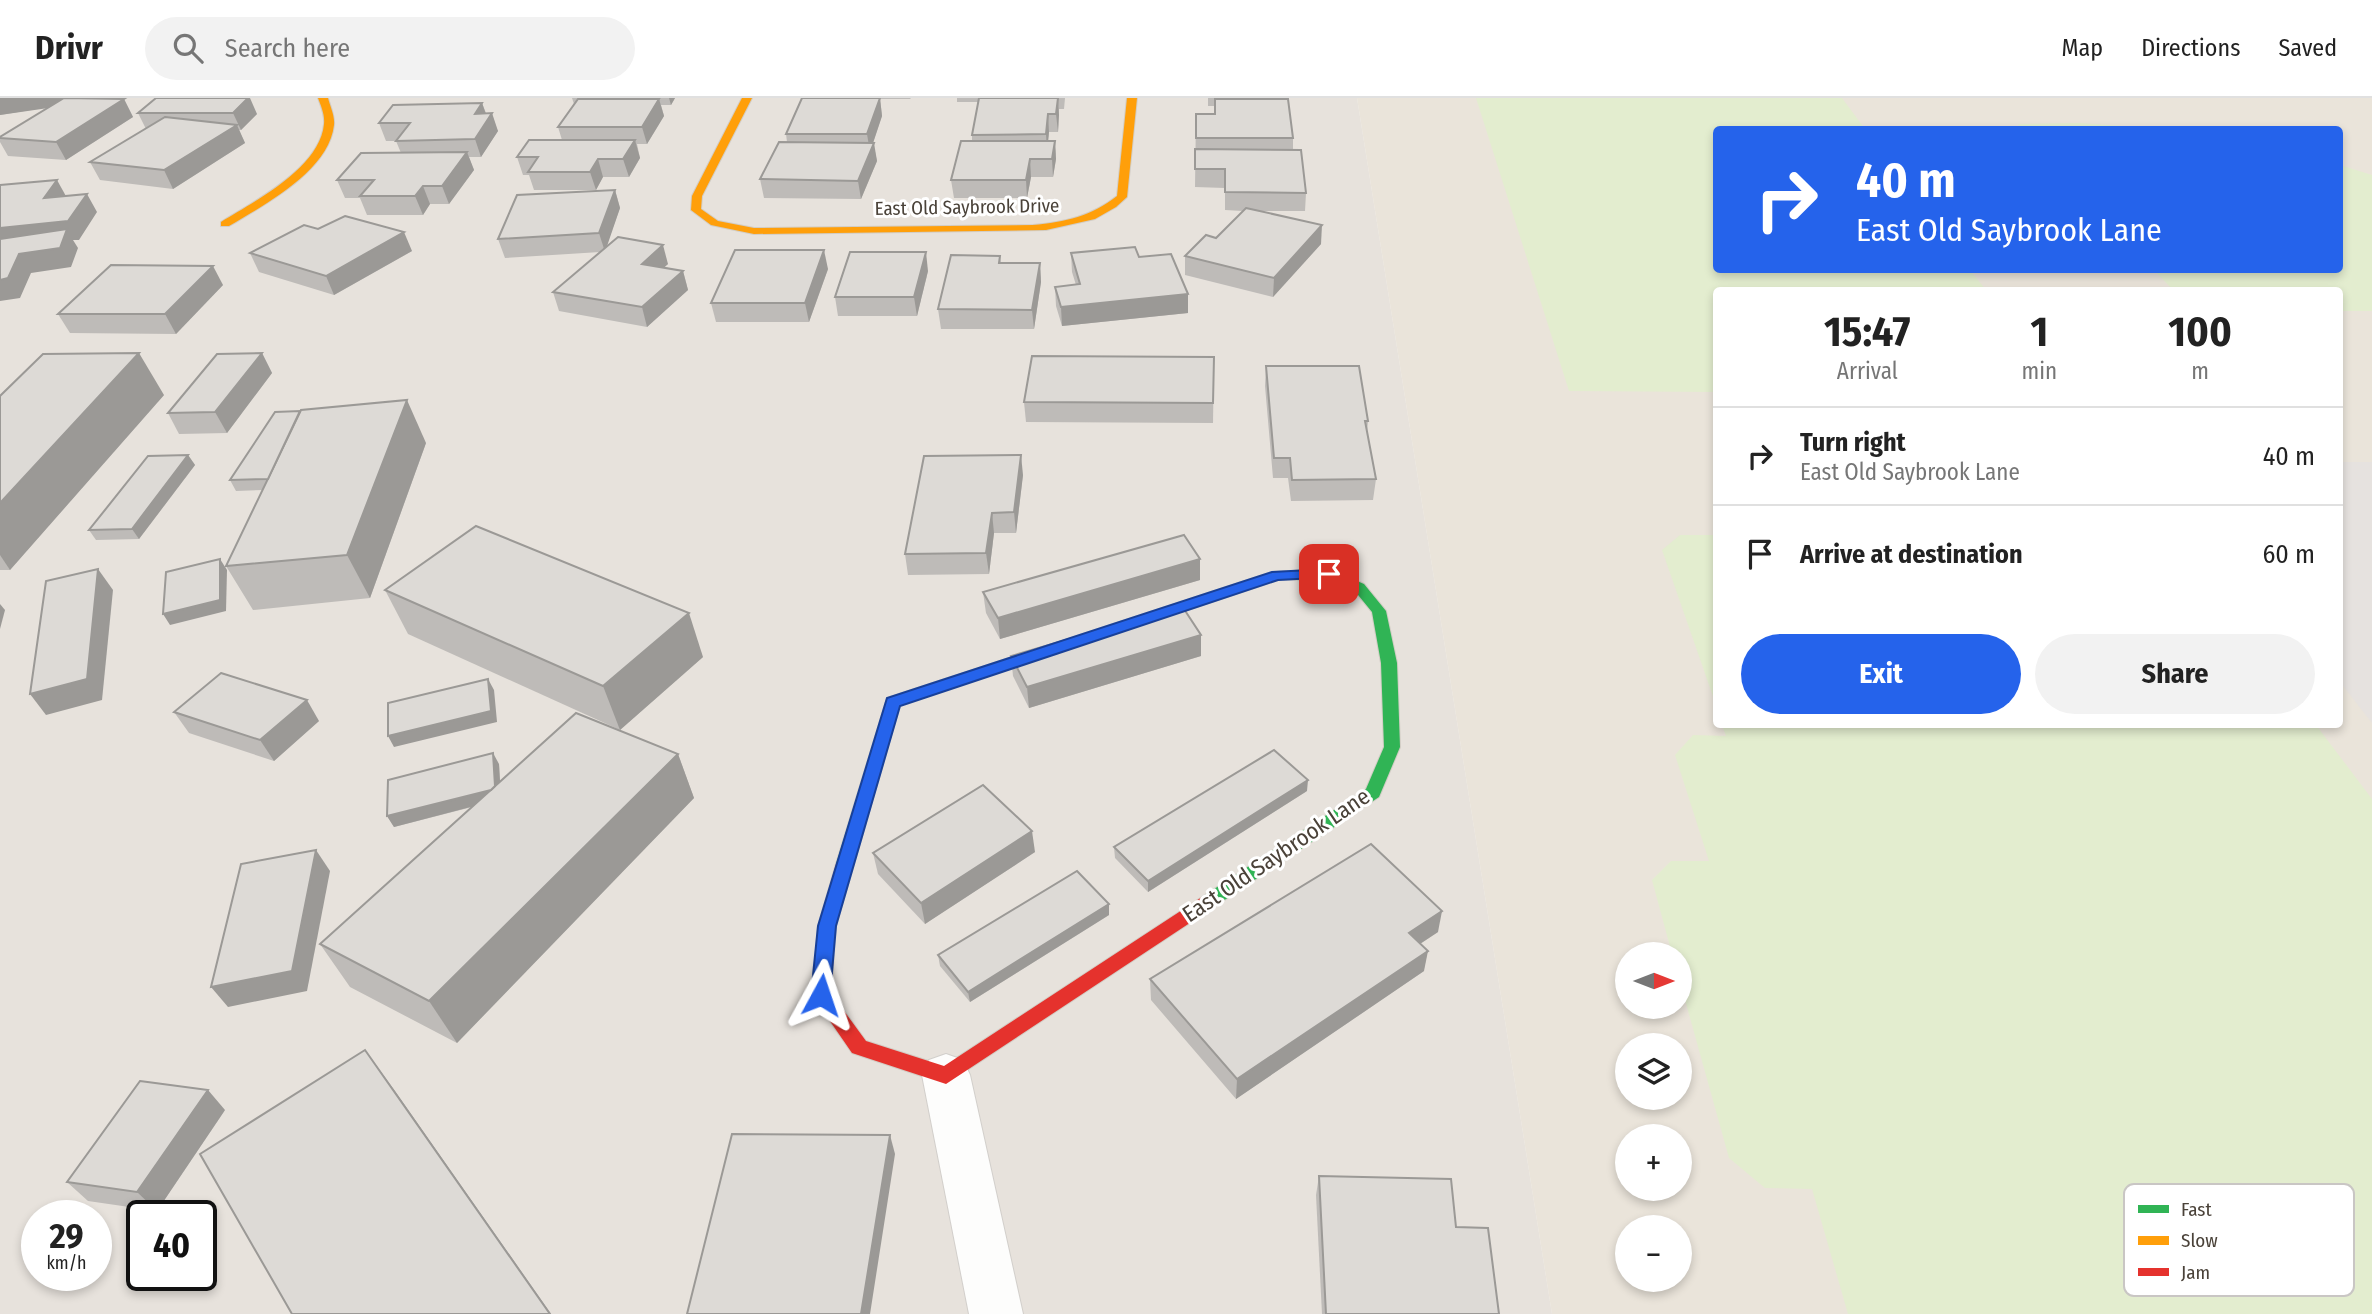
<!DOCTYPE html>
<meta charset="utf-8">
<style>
:root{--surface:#fff;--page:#f2f2f2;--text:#222;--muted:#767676;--line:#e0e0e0;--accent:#2563eb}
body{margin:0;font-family:"Fira Sans Condensed",sans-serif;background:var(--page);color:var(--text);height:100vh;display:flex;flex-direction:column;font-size:26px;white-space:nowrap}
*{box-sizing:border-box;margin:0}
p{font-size:23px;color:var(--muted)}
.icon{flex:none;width:38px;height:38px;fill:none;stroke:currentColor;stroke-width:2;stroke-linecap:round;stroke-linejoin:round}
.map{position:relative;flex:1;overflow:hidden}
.drawer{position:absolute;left:1713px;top:189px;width:630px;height:441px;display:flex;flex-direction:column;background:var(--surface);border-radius:7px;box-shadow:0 4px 10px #0003}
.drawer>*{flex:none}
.top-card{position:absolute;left:1713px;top:28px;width:630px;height:147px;border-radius:7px;box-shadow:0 4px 10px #0003;background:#2563eb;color:#fff;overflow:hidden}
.needle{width:46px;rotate:90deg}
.fabs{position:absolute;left:1615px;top:844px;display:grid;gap:14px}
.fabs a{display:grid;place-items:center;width:77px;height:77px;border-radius:50%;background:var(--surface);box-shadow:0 4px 10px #0003;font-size:35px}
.speed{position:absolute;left:21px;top:1102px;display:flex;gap:14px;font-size:35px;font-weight:700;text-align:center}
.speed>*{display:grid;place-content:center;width:91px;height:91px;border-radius:50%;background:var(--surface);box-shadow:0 4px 10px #0003;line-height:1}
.speed small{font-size:18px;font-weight:400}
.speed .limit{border:4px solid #111;border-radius:10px;background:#fff;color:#111}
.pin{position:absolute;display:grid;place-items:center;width:60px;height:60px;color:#fff;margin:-30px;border-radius:14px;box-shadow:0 4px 10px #0006}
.me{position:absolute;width:77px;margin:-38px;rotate:5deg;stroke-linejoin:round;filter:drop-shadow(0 0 5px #0008)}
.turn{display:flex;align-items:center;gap:24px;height:147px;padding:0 28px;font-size:32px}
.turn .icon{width:91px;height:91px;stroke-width:2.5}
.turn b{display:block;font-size:49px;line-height:60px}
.eta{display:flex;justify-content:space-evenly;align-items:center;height:119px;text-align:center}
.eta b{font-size:42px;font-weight:700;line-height:49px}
.button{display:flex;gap:14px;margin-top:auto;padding:14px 28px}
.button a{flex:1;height:80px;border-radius:42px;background:var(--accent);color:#fff;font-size:28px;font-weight:700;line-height:80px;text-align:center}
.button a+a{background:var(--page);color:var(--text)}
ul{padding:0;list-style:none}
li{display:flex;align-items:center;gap:21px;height:98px;padding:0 28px;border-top:2px solid var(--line)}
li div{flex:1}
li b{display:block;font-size:26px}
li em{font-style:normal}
header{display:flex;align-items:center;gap:42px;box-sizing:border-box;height:98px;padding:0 35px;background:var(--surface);border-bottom:2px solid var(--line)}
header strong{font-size:33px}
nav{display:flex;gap:38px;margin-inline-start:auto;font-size:24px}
.search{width:490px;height:63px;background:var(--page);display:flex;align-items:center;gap:18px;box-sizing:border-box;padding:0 24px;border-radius:38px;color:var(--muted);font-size:26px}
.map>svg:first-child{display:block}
</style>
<header>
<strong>Drivr</strong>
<div class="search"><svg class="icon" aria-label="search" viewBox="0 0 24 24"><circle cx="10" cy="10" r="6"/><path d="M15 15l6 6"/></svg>Search here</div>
<nav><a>Map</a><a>Directions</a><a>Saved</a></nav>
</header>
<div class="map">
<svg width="2372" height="1216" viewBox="0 0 2372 1216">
<rect width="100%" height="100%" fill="#f4f1ee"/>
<path fill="#e7e2dc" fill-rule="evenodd" d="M0 0H1357L1552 1216H0ZM37 1118H96V1178H37ZM142 1118H201V1178H142Z"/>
<path fill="#eae4da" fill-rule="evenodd" d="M1357 0H2372V1216H1552ZM1717 32H2340V172H1717ZM1717 192H2340V626H1717ZM1628 856H1680V908H1628ZM1628 947H1680V999H1628ZM1628 1038H1680V1090H1628ZM1628 1129H1680V1181H1628Z"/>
<g fill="#e3edcf">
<path d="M1476 0H1842L1865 31 1717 32V172H1970L1986 192H1717V294L1569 293Z"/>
<path d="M2079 25 2167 31 2023 32 2018 26Z"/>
<path d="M2340 67 2372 77V213H2340V192H2173L2154 172H2340Z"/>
<path d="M1680 437H1717V610L1662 452Z"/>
<path d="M1722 627H2316L2372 701V1216H1848L1812 1091 1765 1090 1729 1060 1680 884V856H1672L1652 782 1671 763H1709L1675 657 1693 637 1726 638Z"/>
</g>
<path fill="#e6e2df" d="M2340 364H2372V625L2340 584Z"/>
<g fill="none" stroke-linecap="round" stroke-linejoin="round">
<g stroke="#d2cfcb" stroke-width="2">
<path id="street" d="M946 956 963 962 970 977 1023 1216H969L922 977 929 962Z"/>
</g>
<g stroke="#d2cdc5" stroke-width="2">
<path id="fast" d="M1329 471 1364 486 1386 513 1397 565 1400 649 1379 699 1214 809 1208 811 1202 809 1199 804 1202 799 1366 691 1384 649 1381 565 1372 514 1354 492 1327 481 1278 482 900 607 854 766 851 771 845 773 839 771 836 766 887 600 1272 474Z"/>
</g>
<g stroke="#d2cdc5" stroke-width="2">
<g id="slow">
<path d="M318 0H328C330 8 335 18 334 27 329 73 264 107 229 128H221V124C255 103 320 70 324 26 325 17 321 8 318 0Z"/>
<path d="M742 0H752L702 98 701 111 718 123 754 130 1033 127C1065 124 1092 118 1117 98L1127 0H1137L1127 99 1116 109 1095 121 1046 132 754 136 711 127 691 112 692 98Z"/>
</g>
</g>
<g stroke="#d2cdc5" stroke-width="2">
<path id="jam" d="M845 759 851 761 854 766 836 828 831 895 866 943 944 968 1202 799 1208 797 1214 799 1217 804 1214 809 946 986 852 955 812 897 818 828 836 766 839 761Z"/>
</g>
<use href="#street" fill="#fdfdfc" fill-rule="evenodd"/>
<use href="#fast" fill="#30b455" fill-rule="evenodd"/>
<use href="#slow" fill="#ff9f0a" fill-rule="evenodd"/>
<use href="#jam" fill="#e5322d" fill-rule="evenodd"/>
</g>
<g fill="#bebbb8">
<path d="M0 0 124 1 133 19 66 62 8 58 0 44V39L49 9 0 17Z"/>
<path d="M156 0 257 16 241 32H239L245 45 173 91 100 82 90 64 146 31 138 15Z"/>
<path d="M572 0H675L671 7H661L664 18 647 46H637L640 60 629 79H603L596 92H534L529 77H523L517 59 562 42 558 29 574 6Z"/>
<path d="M802 0H911L910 1H880L882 18 873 45 877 63 861 101 764 100 760 81 787 44 786 36Z"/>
<path d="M957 0H1065L1064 11H1059L1058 34H1049L1048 43H1055L1056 61 1053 79H1031L1027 100H954L951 82 972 43V37L979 4H957Z"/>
<path d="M1208 0H1276L1293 40V52L1306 95 1305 113H1260L1321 146 1273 199 1185 177V158L1216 140 1243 113 1225 112V90L1195 89 1196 16H1215V8H1208Z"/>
<path d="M482 5 486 15 498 33 481 59H469L474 72 449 106H430L423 117H367L360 100H345L337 82 401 55 396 43H386L379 25Z"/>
<path d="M615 92 620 110 606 149 668 166 664 169 683 173 688 192 647 229 559 213 553 194 600 154 505 160 498 141Z"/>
<path d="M318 131 412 153 334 197 259 174 250 155Z"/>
<path d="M1071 155 1139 159 1188 196V215L1062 228 1056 208 1055 189 1076 187 1072 174Z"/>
<path d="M1000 158 1001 165H1040L1041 184 1034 231H941L938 211Z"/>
<path d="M828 171 809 224H716L711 205Z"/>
<path d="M928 173 917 218H838L835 199Z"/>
<path d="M223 187 176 236 70 235 58 216Z"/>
<path d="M262 255 272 275 227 335 179 336 168 315Z"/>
<path d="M1214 259 1213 325 1026 324 1024 304Z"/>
<path d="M1266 268 1368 323 1367 334 1376 381 1373 402 1291 403 1288 380H1273L1265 288Z"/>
<path d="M164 297 10 472H0V298Z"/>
<path d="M426 345 370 500 253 512 226 468 263 392 236 393 230 382Z"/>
<path d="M188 357 195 367 139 441 96 442 89 432Z"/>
<path d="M1023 377 1016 435H994L989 476 908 477 905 456Z"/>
<path d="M1200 461V482L1000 541 986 515 983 494Z"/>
<path d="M385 492 703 559 620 632 408 536Z"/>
<path d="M1011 558H1201L1029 610 1013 578Z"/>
<path d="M174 614 319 623 274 663 189 635Z"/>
<path d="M678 656 694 700 457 945 350 889 320 846 472 709 394 729 387 718 499 666 500 684Z"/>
<path d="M1307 693 1148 794 1115 760 1114 749Z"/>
<path d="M1035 754 925 826 878 776 873 755Z"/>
<path d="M1109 817 970 904 940 868 938 857Z"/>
<path d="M1438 834 1420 846 1424 873 1236 1001 1151 902 1150 881Z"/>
<path d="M225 1012 157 1113 88 1103 67 1084Z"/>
<path d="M1319 1078 1456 1129 1499 1216H1322L1316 1097Z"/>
</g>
<g fill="#9b9996">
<path d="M0 0H64L62 8 0 17Z"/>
<path d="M248 0H250L257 16 241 32 233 15Z"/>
<path d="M669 0H675L671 7Z"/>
<path d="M880 0 882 18 870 54 867 36Z"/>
<path d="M1058 0 1059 17 1058 34 1056 16Z"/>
<path d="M124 1 133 19 66 62 56 44Z"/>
<path d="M659 1 664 18 647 46 642 29Z"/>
<path d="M482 5 488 22 492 15 498 33 481 59 475 41V16Z"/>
<path d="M1048 16 1049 34 1047 54 1046 36Z"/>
<path d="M237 27 245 45 173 91 164 72Z"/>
<path d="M635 42 640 60 629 79 623 61Z"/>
<path d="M1055 43 1056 61 1053 79 1052 61Z"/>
<path d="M874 45 877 63 861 101 858 83Z"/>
<path d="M467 54 474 72 449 106 442 88Z"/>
<path d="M598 61 603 79 596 92 590 74Z"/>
<path d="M1030 61 1031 79 1027 100 1026 82Z"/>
<path d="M57 82 67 100H44Z"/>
<path d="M423 88 430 106 423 117 415 98Z"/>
<path d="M615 92 620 110 605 154 599 135Z"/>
<path d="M87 96 97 114 79 142H73L78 150 71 169 31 175 20 200 0 203V130Z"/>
<path d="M1322 127 1321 146 1273 199 1274 180Z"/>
<path d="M404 134 412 153 334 197 326 178Z"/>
<path d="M663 147 668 166 647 185 642 166Z"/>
<path d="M824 152 828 171 809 224 805 205Z"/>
<path d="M926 154 928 173 917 218 914 199Z"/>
<path d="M1040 165 1041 184 1034 231 1032 212Z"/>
<path d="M213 168 223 187 176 236 165 216Z"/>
<path d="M683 173 688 192 647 229 642 209Z"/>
<path d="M1188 196V215L1062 228 1061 209Z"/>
<path d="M139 255 164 297 10 472 0 457V405Z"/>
<path d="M262 255 272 275 227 335 215 314Z"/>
<path d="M407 302 426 345 370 500 347 457Z"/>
<path d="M188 357 195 367 139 441 132 431Z"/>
<path d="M1021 357 1023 377 1016 435 1014 414Z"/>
<path d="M992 415 994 435 989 476 986 455Z"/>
<path d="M220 461 227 472 226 513 170 527 163 516Z"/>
<path d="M1200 461V482L1000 541 998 520Z"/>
<path d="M98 471 113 492 102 602 46 617 30 596Z"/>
<path d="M0 506 5 512 0 531Z"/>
<path d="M689 515 703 559 620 632 603 588Z"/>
<path d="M1201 537V558L1029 610 1027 589Z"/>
<path d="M488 581 494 592 497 624 394 649 388 638Z"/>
<path d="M307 602 319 623 274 663 260 642Z"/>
<path d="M493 655 499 666 501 701 394 729 387 718Z"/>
<path d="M678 656 694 700 457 945 429 903Z"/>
<path d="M1308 682 1307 693 1148 794V783Z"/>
<path d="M1032 733 1035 754 925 826 921 805Z"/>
<path d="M316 752 330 773 307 893 228 909 211 889Z"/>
<path d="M1109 806V817L970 904 968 894Z"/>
<path d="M1442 813 1438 834 1406 855 1409 835Z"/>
<path d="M1428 853 1424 873 1236 1001 1237 981Z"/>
<path d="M365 952 395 993 551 1216H550Z"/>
<path d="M208 992 225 1012 157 1113 137 1094Z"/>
<path d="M890 1037 895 1056 870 1216H861Z"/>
</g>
<g fill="#dddad6" stroke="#9b9996" stroke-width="2">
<path d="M64 0 124 1 56 44 0 40V39Z"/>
<path d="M156 0H248L233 15H138Z"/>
<path d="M802 0H880L867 36H786Z"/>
<path d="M979 0H1058L1056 16H1048L1046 36 972 37Z"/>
<path d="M578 1H659L642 29H558Z"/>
<path d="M1215 1H1288L1293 40H1196V16H1215Z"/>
<path d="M482 5 475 16 492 15 475 41 396 43 410 25H379L393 7Z"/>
<path d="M165 19 237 27 164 72 90 64Z"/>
<path d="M529 42H635L623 61H598L590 74H528L538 59H517Z"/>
<path d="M961 43H1055L1052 61H1030L1026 82H951Z"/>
<path d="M779 44 874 45 858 83 760 81Z"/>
<path d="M1195 51 1301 52 1306 95 1225 94V71H1195Z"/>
<path d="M467 54 442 88H423L415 98H360L374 82H337L361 55Z"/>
<path d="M57 82 44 100 87 96 68 123 0 130V87Z"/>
<path d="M615 92 599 135 498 141 517 97Z"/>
<path d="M1246 110 1322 127 1274 180 1185 158 1206 137 1216 140Z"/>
<path d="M345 118 404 134 326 178 250 155 304 127 318 131Z"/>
<path d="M67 131 60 150 19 156 8 180 0 182V141Z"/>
<path d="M618 139 663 147 642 166 683 173 642 209 553 194Z"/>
<path d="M1135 149 1139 159 1171 156 1188 196 1061 209 1055 189 1080 186 1071 155Z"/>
<path d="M735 152H824L805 205H711Z"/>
<path d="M850 154H926L914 199H835Z"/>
<path d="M951 157 1000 158 999 165H1040L1032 212 938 211Z"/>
<path d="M111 167 213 168 165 216H58Z"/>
<path d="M139 255 0 405V298L43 256Z"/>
<path d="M262 255 215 314 168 315 217 256Z"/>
<path d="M1032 258 1214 259 1213 305 1024 304Z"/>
<path d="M1266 268H1359L1368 323H1365L1376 381 1292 382 1290 360H1274Z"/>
<path d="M407 302 347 457 226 468 301 312Z"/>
<path d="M300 313 268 381 230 382 275 314Z"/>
<path d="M188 357 132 431 89 432 148 358Z"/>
<path d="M1021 357 1014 414 992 415 986 455 905 456 924 358Z"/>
<path d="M476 428 689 515 603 588 385 492Z"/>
<path d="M1184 437 1200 461 998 520 983 494Z"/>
<path d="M220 461V502L163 516 166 474Z"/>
<path d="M98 471 87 581 30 596 46 483Z"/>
<path d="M1182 508 1201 537 1027 589 1011 558Z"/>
<path d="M221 575 307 602 260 642 174 614Z"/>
<path d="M488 581 491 613 388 638V605Z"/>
<path d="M576 615 678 656 429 903 320 846Z"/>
<path d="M1274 652 1308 682 1148 783 1114 749Z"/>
<path d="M493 655 495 688 491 692 387 718 388 682Z"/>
<path d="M983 687 1032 733 921 805 873 755Z"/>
<path d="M1371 746 1442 813 1409 835 1428 853 1237 981 1150 881Z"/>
<path d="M316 752 292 873 211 889 241 766Z"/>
<path d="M1077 773 1109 806 968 894 938 857Z"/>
<path d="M365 952 550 1216H292L200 1056Z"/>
<path d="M140 983 208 992 137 1094 67 1084Z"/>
<path d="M732 1036 890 1037 861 1216H687Z"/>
<path d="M1319 1078 1451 1081 1456 1129 1488 1130 1499 1216H1326Z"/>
</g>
<path fill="#2563eb" stroke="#184099" stroke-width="2" d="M1329 471 1334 473 1336 476 1334 479 1278 482 900 608 836 828 830 897 827 902 821 905 814 902 811 897 818 828 887 600 1272 474Z"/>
<g text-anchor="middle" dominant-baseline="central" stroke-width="6" stroke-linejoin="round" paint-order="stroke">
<g font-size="19" fill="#4a4239" stroke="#fff">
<text transform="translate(967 109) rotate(-1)">East Old Saybrook Drive</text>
</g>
<g font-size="23" fill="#4a4239" stroke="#fff">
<text transform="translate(1276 757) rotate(-34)">East Old Saybrook Lane</text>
</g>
</g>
<rect x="2124" y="1086" width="230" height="112" rx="10" fill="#fff" stroke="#c9c6c4" stroke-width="2"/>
<rect x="2138" y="1107" width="31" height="8" fill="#30b455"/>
<rect x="2138" y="1138" width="31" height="9" fill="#ff9f0a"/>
<rect x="2138" y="1170" width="31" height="8" fill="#e5322d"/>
<g font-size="19" fill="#4a4239">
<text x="2181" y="1118">Fast</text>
<text x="2181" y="1149">Slow</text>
<text x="2181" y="1181">Jam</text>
</g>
</svg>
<div class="fabs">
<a><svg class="needle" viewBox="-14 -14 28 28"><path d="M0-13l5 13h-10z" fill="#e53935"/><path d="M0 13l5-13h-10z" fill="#767676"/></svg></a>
<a><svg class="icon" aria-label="layers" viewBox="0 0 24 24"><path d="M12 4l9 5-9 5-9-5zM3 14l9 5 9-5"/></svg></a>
<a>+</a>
<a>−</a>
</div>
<div class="speed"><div>29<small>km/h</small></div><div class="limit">40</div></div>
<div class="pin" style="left:1329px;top:476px;background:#d93025"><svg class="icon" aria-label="arrive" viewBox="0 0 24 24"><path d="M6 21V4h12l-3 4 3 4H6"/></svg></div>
<svg class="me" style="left:821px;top:897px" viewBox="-20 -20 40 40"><path d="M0-17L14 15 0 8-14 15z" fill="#2563eb" stroke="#fff" stroke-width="4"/></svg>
<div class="top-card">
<div class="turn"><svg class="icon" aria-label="right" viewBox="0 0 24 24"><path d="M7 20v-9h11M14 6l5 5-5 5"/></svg><div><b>40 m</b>East Old Saybrook Lane</div></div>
</div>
<section class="drawer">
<div class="eta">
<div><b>15:47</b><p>Arrival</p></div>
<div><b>1</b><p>min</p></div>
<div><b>100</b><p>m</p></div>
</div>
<ul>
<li><svg class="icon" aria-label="right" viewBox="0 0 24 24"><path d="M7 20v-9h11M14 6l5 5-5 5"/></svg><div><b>Turn right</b><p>East Old Saybrook Lane</p></div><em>40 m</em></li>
<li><svg class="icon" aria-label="arrive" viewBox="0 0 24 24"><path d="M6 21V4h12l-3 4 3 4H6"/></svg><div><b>Arrive at destination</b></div><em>60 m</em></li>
</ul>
<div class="button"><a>Exit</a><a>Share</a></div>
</section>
</div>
